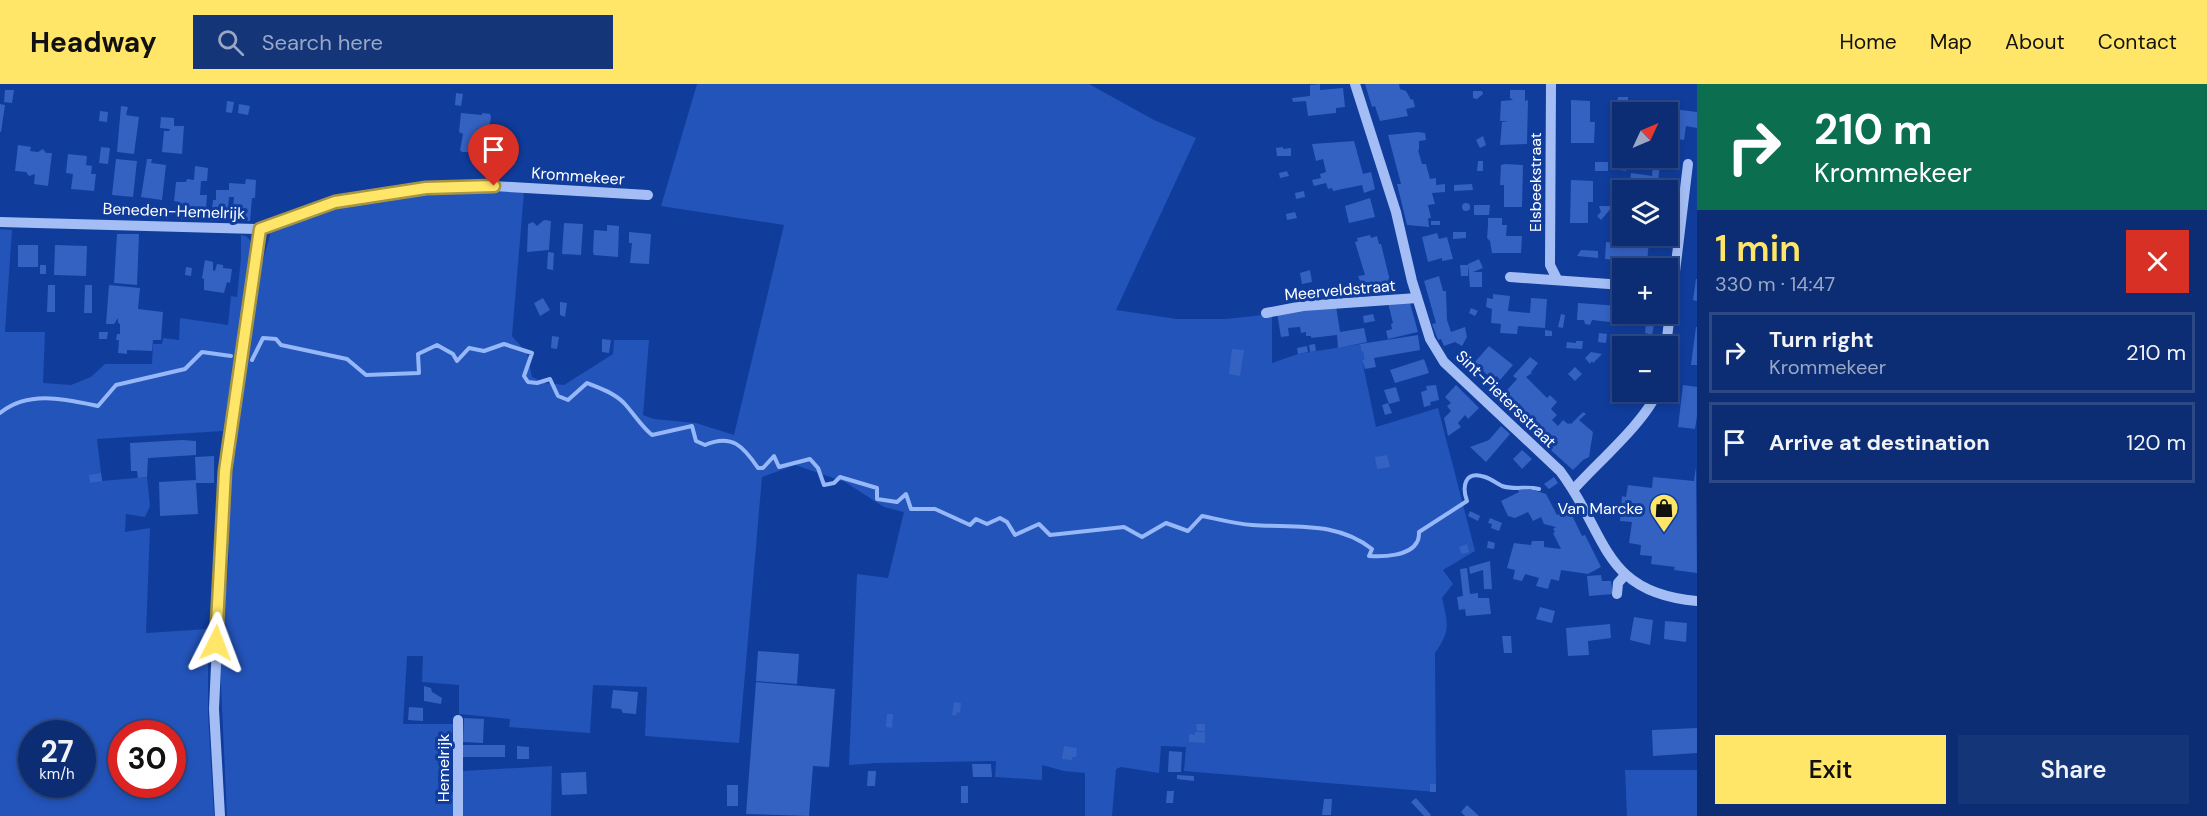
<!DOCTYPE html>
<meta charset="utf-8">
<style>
:root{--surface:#0c2d74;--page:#153579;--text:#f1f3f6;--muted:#9aa8c5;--line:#2c4986;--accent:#ffe668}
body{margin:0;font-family:"DM Sans",sans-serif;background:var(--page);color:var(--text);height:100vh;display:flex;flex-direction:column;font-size:22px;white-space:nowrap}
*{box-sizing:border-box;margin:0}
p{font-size:20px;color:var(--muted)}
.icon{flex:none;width:33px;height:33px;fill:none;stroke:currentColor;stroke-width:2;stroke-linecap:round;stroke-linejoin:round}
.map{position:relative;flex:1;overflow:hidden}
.side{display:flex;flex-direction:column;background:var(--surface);width:510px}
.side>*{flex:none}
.banner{background:#0b6e4f;color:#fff;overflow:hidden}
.needle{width:39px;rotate:46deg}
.fabs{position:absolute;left:1612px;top:18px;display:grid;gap:12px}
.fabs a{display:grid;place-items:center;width:66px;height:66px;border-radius:0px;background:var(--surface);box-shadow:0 3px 9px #0003,0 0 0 2px var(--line);font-size:30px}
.speed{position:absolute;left:18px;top:636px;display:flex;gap:12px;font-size:30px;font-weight:700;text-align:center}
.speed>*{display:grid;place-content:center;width:78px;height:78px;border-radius:50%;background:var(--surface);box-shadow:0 3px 9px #0003,0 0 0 2px var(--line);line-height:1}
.speed small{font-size:15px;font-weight:400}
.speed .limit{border:9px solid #d22;background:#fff;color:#111}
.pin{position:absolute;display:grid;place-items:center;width:51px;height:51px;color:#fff;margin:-62px -26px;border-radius:50% 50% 50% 0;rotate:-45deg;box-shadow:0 0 6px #0007}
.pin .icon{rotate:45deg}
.me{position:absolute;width:66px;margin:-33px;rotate:3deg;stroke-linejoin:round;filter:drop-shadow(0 0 4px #0008)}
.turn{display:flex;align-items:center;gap:21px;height:126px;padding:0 18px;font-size:27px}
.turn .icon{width:78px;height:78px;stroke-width:2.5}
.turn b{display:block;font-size:42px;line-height:51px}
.round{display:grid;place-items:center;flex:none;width:63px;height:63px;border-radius:0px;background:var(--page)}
.head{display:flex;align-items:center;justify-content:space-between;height:102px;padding:0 18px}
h1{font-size:36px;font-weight:600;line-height:45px;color:var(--accent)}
.button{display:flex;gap:12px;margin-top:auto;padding:12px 18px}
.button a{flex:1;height:69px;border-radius:0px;background:var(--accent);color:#111;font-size:24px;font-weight:600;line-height:69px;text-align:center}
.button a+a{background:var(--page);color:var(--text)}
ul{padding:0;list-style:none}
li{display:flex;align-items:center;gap:18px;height:81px;margin:0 12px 9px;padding:0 6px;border:3px solid var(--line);border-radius:0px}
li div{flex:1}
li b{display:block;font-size:22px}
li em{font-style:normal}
header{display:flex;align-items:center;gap:36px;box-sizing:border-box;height:84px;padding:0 30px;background:var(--accent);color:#111}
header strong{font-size:28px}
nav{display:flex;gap:33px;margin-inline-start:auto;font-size:21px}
.search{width:420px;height:54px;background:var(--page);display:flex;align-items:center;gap:15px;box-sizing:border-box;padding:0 21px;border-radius:0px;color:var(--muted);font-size:22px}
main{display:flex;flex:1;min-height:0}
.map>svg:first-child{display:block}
</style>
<header>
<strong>Headway</strong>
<div class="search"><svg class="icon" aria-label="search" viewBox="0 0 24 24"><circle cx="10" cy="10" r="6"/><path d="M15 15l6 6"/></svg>Search here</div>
<nav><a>Home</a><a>Map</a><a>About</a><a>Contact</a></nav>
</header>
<main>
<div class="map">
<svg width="1697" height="732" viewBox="0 0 1697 732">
<rect width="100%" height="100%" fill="#103c9b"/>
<g fill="#2354ba" fill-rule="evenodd">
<path d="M697 0H1089L1154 36 1196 54 1116 226 1177 235H1226L1272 230V279L1298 270 1360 260 1361 267H1363L1364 276H1362L1376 343 1438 324 1475 467 1443 486 1453 500 1442 514C1448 540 1451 546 1435 569L1436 708 1184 687 1186 663 1161 662 1159 689 1121 683 1116 685 1112 732H1085V689L1064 687 1042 681V696L995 693 996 677 876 679 849 681 857 490 888 494 904 428 884 423 845 398 795 381 762 393 739 659 645 652 647 603 593 601 590 649 509 643 510 635 459 630V601L422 598 423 572H407L403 640H453L451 665H440V706L453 708V732H227L220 579 229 472 228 458 231 394 262 180 271 147 325 126 399 114 449 107 524 108 512 252 527 269 532 293 545 299 564 301 613 270 614 256H649L643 331 654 335 696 339 734 351 784 141 661 122Z"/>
<path d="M0 145 12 146 5 248H45L43 299 71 301 91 293 105 280H152L153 260H162L163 254 179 256 180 234 228 241 231 212 237 213 241 174V151C249 152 251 157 253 164 245 225 232 286 223 347L97 355 102 397 147 393 150 422 145 433 126 430 125 448 150 444 146 549 208 545V630L214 732H0ZM32 650H82V700H32ZM122 650H172V700H122Z"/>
<path d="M552 682 551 732H463V687Z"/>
<path d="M1625 686H1697V732H1627Z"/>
</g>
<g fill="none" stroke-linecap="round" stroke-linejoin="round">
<g stroke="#96b7f8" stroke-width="4">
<path d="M252 276 263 254 276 255 281 261 347 275 366 291 419 289 418 270 437 261 453 270 457 277 469 264 484 267 504 260 532 269 524 292 528 298 537 299 550 295 558 312 568 316 587 299C600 304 614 309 624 319 634 330 641 342 652 351L692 342 696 357 705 361C732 349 744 363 758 384H763L774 372 779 383 810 375 818 384 824 401 834 399 840 393 877 404V415L897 418 906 410 911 425H935L970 441 976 435 987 440 1000 434 1007 438 1015 451 1039 440 1050 451 1124 443 1142 453 1166 439 1188 447 1202 432C1218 435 1235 440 1252 441 1295 444 1336 437 1372 465L1369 472C1383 473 1410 472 1417 458 1419 455 1419 451 1419 448L1467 417C1462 403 1464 386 1485 393 1491 395 1496 399 1502 402 1513 406 1527 402 1539 405"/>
<path d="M0 329C28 306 65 315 98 322L116 301 185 285 202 268 231 272"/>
</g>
</g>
<g fill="#3462c2">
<path d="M1320 0V6L1343 4 1345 23 1336 24V29L1308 32 1306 17 1293 18 1292 14 1310 12V1Z"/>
<path d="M1365 0H1399L1400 5 1406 7 1411 16 1413 15 1415 23 1406 25 1408 32 1380 37 1375 22 1372 23Z"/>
<path d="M5 6H14L12 19 4 18Z"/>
<path d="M1510 6H1525V17L1528 16 1527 60 1500 61 1502 38 1509 37H1500L1501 17 1513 16 1510 14Z"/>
<path d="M1473 7H1482L1483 10 1477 15 1473 14Z"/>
<path d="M456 9 463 10 461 22 455 21Z"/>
<path d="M1618 13H1628V22H1617Z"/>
<path d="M1571 16 1590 17V38H1595L1594 59H1571Z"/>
<path d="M227 17 234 18 232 29 226 28Z"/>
<path d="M0 20 5 21 1 48H0Z"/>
<path d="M239 20 250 22 248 31 238 29Z"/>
<path d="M121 22 128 23 126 31 139 33 134 70 117 68Z"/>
<path d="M1673 25 1697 28V44L1686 42 1684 56 1670 54Z"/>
<path d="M100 27 108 28 107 38 99 37Z"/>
<path d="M461 29 482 31V29L490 30 491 33 488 50 482 53 481 64 475 63V68H462L460 66 463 50 459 48Z"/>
<path d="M161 33 174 34V42H184L182 70 162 68 164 47H169L170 45 160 44Z"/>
<rect x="1614" y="43" width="9" height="7"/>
<path d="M1418 48 1425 49 1426 56 1419 57V66H1418L1422 80H1426L1430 95 1436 94V101L1445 100V108L1432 109 1435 120 1428 121 1431 134H1428L1429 143 1407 141 1397 100H1401L1388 51Z"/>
<path d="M1483 52 1486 61 1480 64 1476 56Z"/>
<path d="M1354 57 1363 90 1371 88 1375 105 1364 109 1362 101 1333 107 1332 104 1328 105 1326 99 1314 102 1312 96 1321 94 1320 90 1326 88 1323 75 1316 77 1312 60Z"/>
<path d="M18 61 31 63 30 67 38 68 43 65 46 69H52L48 102 34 100 35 90 29 92 26 88 15 87Z"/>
<path d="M101 63 110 64 108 80 99 79Z"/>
<path d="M1283 63V65L1291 64V72H1277L1276 64Z"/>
<path d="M68 70 87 72 86 81 92 82 91 90H96L94 107 71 105 73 90 66 89Z"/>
<path d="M116 75 137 77 133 113 112 111Z"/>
<path d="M147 75H152L151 79 166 81 162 116 141 113Z"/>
<path d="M1620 75 1628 76 1626 87 1619 86Z"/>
<path d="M1478 77H1483V87H1477Z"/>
<rect x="1595" y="78" width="13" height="9"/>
<path d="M1653 79 1660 80 1657 106H1629L1631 89 1652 92Z"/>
<path d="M1505 80 1523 81 1522 123H1504V101H1500L1501 81Z"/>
<path d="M195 82 208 84 207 97H201L200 111H207L206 124 212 125 213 116H216V106H229V99L245 100 246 95 256 96 255 114H252L250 137H232L234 113H229L227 137 179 135 180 118 174 117 176 98H186L187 95 194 96Z"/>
<path d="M1287 87 1289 92 1280 94 1279 89Z"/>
<path d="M1571 96 1593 97V118H1588V139H1570Z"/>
<path d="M1472 100 1473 106 1454 107V101Z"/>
<path d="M1304 107 1305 113 1296 115 1295 109Z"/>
<path d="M1617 109 1621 110 1623 122 1616 121Z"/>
<path d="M1370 114 1375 133 1349 139 1345 122Z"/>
<circle cx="1466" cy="123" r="4"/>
<path d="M1474 121H1490L1489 131H1474Z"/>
<path d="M1599 122H1613L1601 136 1597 132 1601 128Z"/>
<path d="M1295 128 1297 134 1287 136 1286 130Z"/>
<path d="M1488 134H1502V141H1507L1506 152H1522L1521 169H1492L1490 157 1487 154 1488 141H1493H1488Z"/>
<path d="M544 136 551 137 549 166 527 168 528 140 533 138 537 142Z"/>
<rect x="1431" y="137" width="9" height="4"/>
<path d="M564 139 583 140 581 171 562 170Z"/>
<path d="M607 141 619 142 618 173 594 171 593 168 594 146 607 147Z"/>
<path d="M629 148 651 150 649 180 630 179 632 159H629Z"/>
<path d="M1453 148H1466V154L1453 155Z"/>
<path d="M1437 149 1439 155 1447 153 1453 175 1442 177V174L1428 178 1422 153Z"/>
<path d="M117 150H139L137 201 114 199Z"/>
<path d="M1370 151 1371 154 1377 152 1379 160H1381L1391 201 1362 208 1358 199 1360 197 1358 192 1365 191 1355 158 1358 157 1357 154Z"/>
<path d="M1629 153 1649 157 1647 178 1605 175 1606 158 1628 160Z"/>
<rect x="18" y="161" width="20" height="22"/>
<path d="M55 161 87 162 86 192 54 191Z"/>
<path d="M1581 166 1598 167V174L1577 172Z"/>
<path d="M548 168 554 169 553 186 547 185Z"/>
<path d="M1479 175 1483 184 1473 188H1482V203H1470L1468 180Z"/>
<path d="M205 176 213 178V186L215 187 217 180 223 181V184L232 185 230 199 227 198 224 209 204 206V195L202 194Z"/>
<rect x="40" y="181" width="6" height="9"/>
<path d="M1460 181H1468V192H1461Z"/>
<path d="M186 183 192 184 191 192 185 191Z"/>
<path d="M1310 186 1312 198 1302 200 1300 189Z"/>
<path d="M1439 192 1443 207H1446L1447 236 1451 248 1465 243 1467 253 1462 262 1455 258 1444 262 1441 255 1438 256 1432 240 1436 239 1424 197Z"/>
<path d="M1696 195H1697V217L1693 216Z"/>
<path d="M48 201H55V228H47Z"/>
<path d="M85 201H92V229H84Z"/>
<path d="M109 201 140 204 138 225 163 228 161 256H153L152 267 127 266V270L118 269 119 256H116L117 250H120V240L118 239V234L114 240H106Z"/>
<path d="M1327 205 1328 212 1315 214 1316 207Z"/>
<path d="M1493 210 1510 212 1508 227 1530 229 1531 214 1547 215 1545 244 1518 242 1517 250 1500 249 1501 240 1491 239 1492 225 1486 223 1487 214 1493 215Z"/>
<path d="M543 214 550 226 540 232 534 219Z"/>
<path d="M560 218 567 219 565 233 560 231Z"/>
<path d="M1388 219H1410L1418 248 1388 255 1386 247 1392 245 1391 240 1393 239Z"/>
<path d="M1578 219 1620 222 1619 239 1592 236 1590 241 1585 240 1584 236H1577Z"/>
<path d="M1336 222 1340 248 1364 244 1367 258 1338 264 1337 251 1311 254V252H1306V248L1301 249 1300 243 1288 244 1289 252 1281 253 1277 229Z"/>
<path d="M1471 224 1478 227 1475 232 1469 229Z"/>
<path d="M1373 230 1375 237 1364 239 1363 232Z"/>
<path d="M1561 230 1565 231 1563 244 1558 243Z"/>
<path d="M1646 239 1654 241 1652 251 1645 249Z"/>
<path d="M1696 243H1697V281H1691Z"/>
<path d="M1545 246 1552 247V252H1545Z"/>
<path d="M99 248H108L107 255H99Z"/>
<path d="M1599 249 1607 250 1606 259 1598 258Z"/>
<path d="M1418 251 1420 266 1374 274 1376 283 1365 285 1362 276H1364L1363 267H1361L1360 260Z"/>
<path d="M552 252 559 253 557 265 551 264Z"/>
<path d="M602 255 611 256 609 269 602 268Z"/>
<path d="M1576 257H1583L1582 265 1566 264 1567 258 1576 259Z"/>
<path d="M1622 257H1623V304L1616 303V296L1610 295 1611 280 1615 281 1616 267 1620 268Z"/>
<path d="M1315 260 1316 267 1310 268 1309 261Z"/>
<path d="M1307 262 1308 268 1298 270 1297 264Z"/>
<path d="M1489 262 1513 281 1500 296 1497 292 1492 295 1474 279Z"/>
<path d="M1232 265 1244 266 1240 292 1229 290Z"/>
<path d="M1591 268 1602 270 1593 279 1592 277 1590 280 1585 274Z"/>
<path d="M1530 273 1538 279 1531 288 1532 289 1526 293 1547 314 1550 311 1557 318 1551 325 1557 331 1552 336 1558 342 1563 336 1568 340 1570 339 1571 340 1583 328 1586 330 1579 336 1593 348 1589 373 1583 376 1573 386 1515 334 1518 331 1499 315 1517 295 1513 292Z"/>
<path d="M1424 275 1429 289 1395 299 1390 286Z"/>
<path d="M1575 283 1582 290 1575 297 1568 290Z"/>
<path d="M1436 301 1439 316 1430 318 1431 321 1424 323 1421 308 1427 306 1426 302Z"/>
<path d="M1456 301 1479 324 1468 335 1465 331 1458 339 1461 343 1448 352 1444 334 1451 327 1447 322 1451 319 1445 313Z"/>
<path d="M1683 301 1697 303V332L1695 345 1678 343Z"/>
<path d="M1396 303 1400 317 1389 320 1384 306Z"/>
<path d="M1388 319 1392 329 1385 331 1382 321Z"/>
<path d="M1501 342 1510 350 1486 378 1470 363 1489 356Z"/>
<path d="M182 356 196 357V371L148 374 147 393 138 394 137 387H131L130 359Z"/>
<path d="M1522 366 1532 375 1522 385 1513 375Z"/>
<path d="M1387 371 1390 383 1377 385 1375 373Z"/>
<path d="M214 372V399H196L198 430 160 432 159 398 196 396 195 373Z"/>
<path d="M1696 383 1697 489 1674 486 1675 483 1651 480 1652 472 1640 471 1641 461 1629 459 1632 438 1620 437 1622 412 1626 413 1628 401 1652 404 1653 393 1694 397Z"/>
<path d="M101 389 102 397 90 399 89 391Z"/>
<path d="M1554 393 1558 399 1549 405 1544 400Z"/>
<path d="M1530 405 1546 410 1557 431 1569 425 1582 452 1585 451 1601 483 1588 490 1561 486 1559 497 1551 495 1548 505 1536 502 1539 494 1525 490 1526 488 1522 497 1513 495 1515 486 1507 484 1514 459 1531 461 1532 457H1544V463L1561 465 1553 449 1555 448 1553 445 1556 443 1544 440 1541 433 1533 437 1528 428 1515 434 1508 432 1501 417 1519 408 1518 406Z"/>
<path d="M1470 427 1480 432 1478 437 1468 432Z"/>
<path d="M1490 434 1502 439 1499 447 1491 444 1492 440 1488 439Z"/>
<path d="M1488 457 1495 459 1494 465 1487 464Z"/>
<path d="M1467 460 1469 468 1462 470 1459 463Z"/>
<path d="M1490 477 1492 505H1484L1483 486 1470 490 1469 483Z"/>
<path d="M1467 484 1470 510 1478 509V514H1489L1491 530 1466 532 1465 525 1459 526 1457 513 1463 512 1460 485Z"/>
<path d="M1601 491 1602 497H1611L1613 510 1589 512 1587 492Z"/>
<path d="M1540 523 1555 527 1552 539 1536 535Z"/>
<path d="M1634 533 1653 536 1650 561 1630 556Z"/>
<path d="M1665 537 1687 539 1686 558 1664 555Z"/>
<path d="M1610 540 1611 554 1588 557 1589 571 1568 572 1566 544Z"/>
<path d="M1502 552H1511L1512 569H1504Z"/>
<path d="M758 567 799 570 797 600 756 597Z"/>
<path d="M756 598 835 605 829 683 813 682 809 732 746 730Z"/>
<path d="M424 602 431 604 432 608 442 614 441 620 424 617Z"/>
<path d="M613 606 638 608 636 630 623 629 621 625 611 624Z"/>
<path d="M954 618 961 619 960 629 957 628 956 632 952 631Z"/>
<path d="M409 623 423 624V637L408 636Z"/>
<path d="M887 630H893L892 644 886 643Z"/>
<path d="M464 634 484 635 483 659 463 658Z"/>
<path d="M1196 640H1205V647H1197Z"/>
<path d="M1697 644V669L1653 672 1652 646Z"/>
<path d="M1195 648H1205V659L1189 658V650L1195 651Z"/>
<rect x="463" y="661" width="42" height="12"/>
<path d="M517 662 529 663V675H517Z"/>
<path d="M1064 662 1077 664 1076 673H1072V676L1062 675Z"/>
<path d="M1169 667 1182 668 1181 688H1168Z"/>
<path d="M972 680H991L992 693H973Z"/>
<path d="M868 687H876L875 702H867Z"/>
<path d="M586 688 587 710 562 711 561 689Z"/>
<path d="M1177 691 1194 692V697L1177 695Z"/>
<rect x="1430" y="700" width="6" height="8"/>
<rect x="727" y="701" width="11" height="21"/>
<rect x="961" y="702" width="7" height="17"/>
<path d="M1167 707H1174L1173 719H1166Z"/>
<path d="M1416 714 1431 731 1430 732H1424L1411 718Z"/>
<path d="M1324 715H1332L1331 731H1322Z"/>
<path d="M1467 721 1479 732H1465L1461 728Z"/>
</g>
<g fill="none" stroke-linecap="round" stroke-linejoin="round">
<g stroke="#a4bef5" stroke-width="10">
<path d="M1355 0 1396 128 1412 197 1430 255 1444 278 1560 387C1608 450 1601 509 1697 517"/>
<path d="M1551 0 1550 181 1557 195"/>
<path d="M0 138 260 145 335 118 426 104 493 102 648 111"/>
<path d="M1510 193 1623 201"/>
<path d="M1266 229 1303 222 1417 214"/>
<path d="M1666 262 1688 80"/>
<path d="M1574 405C1596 380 1646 337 1657 308"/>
<path d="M1617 510 1618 499 1625 491"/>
<path d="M220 732 214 625 225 387 260 145"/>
<path d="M458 732V636"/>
</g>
</g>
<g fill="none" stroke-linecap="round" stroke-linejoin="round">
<g stroke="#a69644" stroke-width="15">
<path id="route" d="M216 559 225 387 260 145 335 118 426 104 494 102"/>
</g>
<use href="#route" stroke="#ffe668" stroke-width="10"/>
</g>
<defs>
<g id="shop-pin" transform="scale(1.5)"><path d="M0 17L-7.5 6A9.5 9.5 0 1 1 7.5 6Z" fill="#ffe668" stroke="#103c9b"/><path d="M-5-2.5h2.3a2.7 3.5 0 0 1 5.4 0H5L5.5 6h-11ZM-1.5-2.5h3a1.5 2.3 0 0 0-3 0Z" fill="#111"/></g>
</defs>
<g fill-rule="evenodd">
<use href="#shop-pin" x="1664" y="424"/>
</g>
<g text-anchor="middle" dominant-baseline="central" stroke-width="6" stroke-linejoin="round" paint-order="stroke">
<g font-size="16" fill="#fff" stroke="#103c9b">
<text transform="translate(578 92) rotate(4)">Krommekeer</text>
<text transform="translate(1535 98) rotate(-90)">Elsbeekstraat</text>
<text transform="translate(174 127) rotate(2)">Beneden-Hemelrijk</text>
<text transform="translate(1340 206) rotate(-5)">Meerveldstraat</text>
<text transform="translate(1506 315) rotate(44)">Sint-Pietersstraat</text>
<text transform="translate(443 684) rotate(-90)">Hemelrijk</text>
</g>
<g font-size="16" fill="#fff" stroke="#103c9b" text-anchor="end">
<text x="1643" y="424">Van Marcke</text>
</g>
</g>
</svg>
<div class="fabs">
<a><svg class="needle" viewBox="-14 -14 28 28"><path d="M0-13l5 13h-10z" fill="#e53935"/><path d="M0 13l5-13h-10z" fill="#9aa8c5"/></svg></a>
<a><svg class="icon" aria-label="layers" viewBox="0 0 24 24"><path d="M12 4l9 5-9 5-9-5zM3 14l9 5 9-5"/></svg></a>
<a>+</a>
<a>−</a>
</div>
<div class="speed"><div>27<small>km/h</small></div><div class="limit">30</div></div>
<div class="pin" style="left:494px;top:102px;background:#d93025"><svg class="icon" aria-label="arrive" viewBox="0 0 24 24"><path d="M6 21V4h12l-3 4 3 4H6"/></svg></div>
<svg class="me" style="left:216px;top:559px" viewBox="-20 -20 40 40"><path d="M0-17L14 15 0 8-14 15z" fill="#ffe668" stroke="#fff" stroke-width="4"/></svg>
</div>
<section class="side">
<div class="banner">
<div class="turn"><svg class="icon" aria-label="right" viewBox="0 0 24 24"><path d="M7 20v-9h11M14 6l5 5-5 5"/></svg><div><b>210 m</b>Krommekeer</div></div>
</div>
<div class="head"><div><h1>1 min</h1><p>330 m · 14:47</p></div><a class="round" style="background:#d93025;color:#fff"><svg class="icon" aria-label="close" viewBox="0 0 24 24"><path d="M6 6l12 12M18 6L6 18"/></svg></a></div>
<ul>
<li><svg class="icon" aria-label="right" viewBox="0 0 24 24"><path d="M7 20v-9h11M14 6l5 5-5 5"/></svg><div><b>Turn right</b><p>Krommekeer</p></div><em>210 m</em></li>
<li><svg class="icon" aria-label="arrive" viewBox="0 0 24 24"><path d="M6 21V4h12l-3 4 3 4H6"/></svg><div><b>Arrive at destination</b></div><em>120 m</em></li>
</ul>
<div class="button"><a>Exit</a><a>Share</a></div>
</section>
</main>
